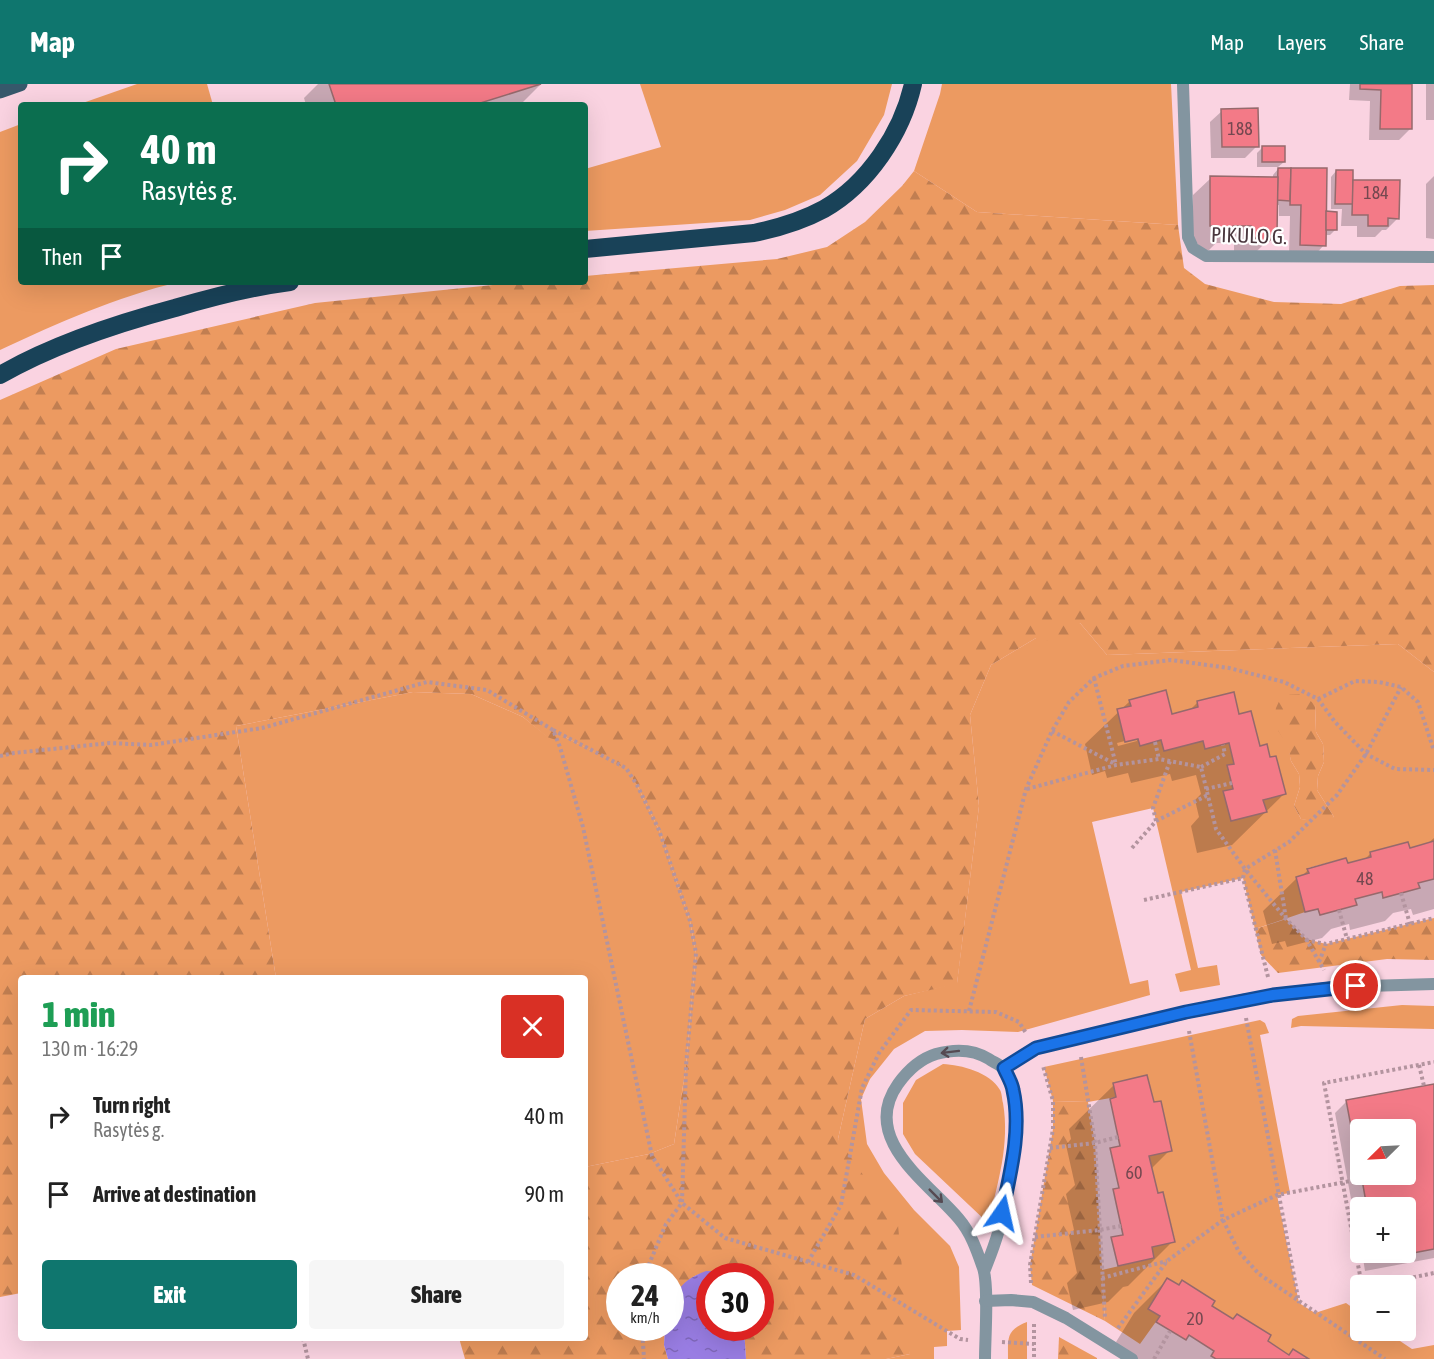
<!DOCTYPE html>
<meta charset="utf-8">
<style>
:root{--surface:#fff;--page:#f6f6f6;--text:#222;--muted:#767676;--accent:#0f766e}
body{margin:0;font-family:"Asap Condensed",sans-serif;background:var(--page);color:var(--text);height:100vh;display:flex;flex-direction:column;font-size:22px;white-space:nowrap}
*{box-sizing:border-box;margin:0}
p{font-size:20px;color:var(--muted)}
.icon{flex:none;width:33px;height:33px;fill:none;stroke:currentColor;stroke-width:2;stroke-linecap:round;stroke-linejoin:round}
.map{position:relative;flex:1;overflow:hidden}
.details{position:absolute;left:18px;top:891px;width:570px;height:366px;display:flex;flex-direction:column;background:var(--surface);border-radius:6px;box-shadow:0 6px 24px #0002}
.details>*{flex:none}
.banner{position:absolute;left:18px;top:18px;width:570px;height:183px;border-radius:6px;box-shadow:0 6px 24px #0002;background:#0b6e4f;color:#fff;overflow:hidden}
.needle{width:39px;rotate:246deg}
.fabs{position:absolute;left:1350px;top:1035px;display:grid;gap:12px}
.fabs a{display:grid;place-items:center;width:66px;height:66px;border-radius:6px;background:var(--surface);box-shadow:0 6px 24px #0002;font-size:30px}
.speed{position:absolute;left:606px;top:1179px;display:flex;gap:12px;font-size:30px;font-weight:700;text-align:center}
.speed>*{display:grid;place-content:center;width:78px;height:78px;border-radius:50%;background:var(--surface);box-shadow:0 6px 24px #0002;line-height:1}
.speed small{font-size:15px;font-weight:400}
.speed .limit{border:9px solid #d22;background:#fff;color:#111}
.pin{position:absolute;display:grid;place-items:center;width:51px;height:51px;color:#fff;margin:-26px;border:3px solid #fff;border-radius:50%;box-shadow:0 2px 6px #0007}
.me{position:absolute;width:66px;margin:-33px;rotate:11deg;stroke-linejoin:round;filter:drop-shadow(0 0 4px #0008)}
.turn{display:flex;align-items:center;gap:21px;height:126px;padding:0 24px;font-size:27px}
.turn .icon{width:78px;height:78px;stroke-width:2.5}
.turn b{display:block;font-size:42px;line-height:51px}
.then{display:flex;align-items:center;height:57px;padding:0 24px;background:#0003;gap:12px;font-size:22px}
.round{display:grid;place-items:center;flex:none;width:63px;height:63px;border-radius:6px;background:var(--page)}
.headline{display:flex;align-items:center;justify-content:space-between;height:102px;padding:0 24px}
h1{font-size:36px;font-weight:800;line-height:45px;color:#1e9e55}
.button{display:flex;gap:12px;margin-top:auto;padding:12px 24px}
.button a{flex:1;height:69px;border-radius:6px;background:var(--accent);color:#fff;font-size:24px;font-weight:800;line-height:69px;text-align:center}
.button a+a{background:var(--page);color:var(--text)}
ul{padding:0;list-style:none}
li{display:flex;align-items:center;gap:18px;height:78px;padding:0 24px}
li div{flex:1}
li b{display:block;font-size:22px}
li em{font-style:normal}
header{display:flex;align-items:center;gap:36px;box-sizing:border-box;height:84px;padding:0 30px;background:var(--accent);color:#fff}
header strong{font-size:28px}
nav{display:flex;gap:33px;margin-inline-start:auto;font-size:21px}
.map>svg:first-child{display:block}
</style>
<header>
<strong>Map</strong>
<nav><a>Map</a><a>Layers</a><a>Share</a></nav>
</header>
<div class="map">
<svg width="1434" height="1275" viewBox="0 0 1434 1275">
<defs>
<pattern id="forest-firs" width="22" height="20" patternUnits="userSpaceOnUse" patternTransform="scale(1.5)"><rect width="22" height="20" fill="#ec9a61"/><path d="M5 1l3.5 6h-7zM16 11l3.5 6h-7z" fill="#c17e51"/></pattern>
<pattern id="water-ripples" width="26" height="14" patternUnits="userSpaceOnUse" patternTransform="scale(1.5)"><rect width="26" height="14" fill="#997de3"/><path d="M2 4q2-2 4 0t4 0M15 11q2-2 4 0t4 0" fill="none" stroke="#7f67b9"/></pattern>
</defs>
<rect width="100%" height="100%" fill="#fad3e1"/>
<g fill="#ec9a61" fill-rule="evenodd">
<path d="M137 0H207L213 21H77Z"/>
<path d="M640 0H892L884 31 857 77 820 111 785 126 750 136 585 147V85L661 63Z"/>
<path d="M942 0H1171L1178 141 977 128 914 87 940 10Z"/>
<path d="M21 40V198H179C116 213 58 239 0 266V48Z"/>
<path d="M1080 539 1107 571 1398 560 1434 588V757L1410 764 1408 758 1370 768 1371 773 1348 779 1346 774 1308 784 1309 789 1296 793 1305 828 1255 845 1243 794 1181 808 1198 884 1217 881 1220 901 1180 908 1175 890 1191 886 1153 724 1092 738 1130 900 1148 896 1150 911 1018 948 962 946 925 947 894 965 870 995 861 1015 867 1060 884 1089 914 1126 950 1162 959 1183 961 1246 947 1247V1262L934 1263V1275H886L910 1270 838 1055 865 935 904 912 957 899 979 722 970 631 991 581 1036 554ZM1315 620 1316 648 1323 660 1324 678 1318 692 1317 706 1334 733 1312 736 1301 735 1294 722 1300 703 1299 690 1291 677 1288 660Z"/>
<path d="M413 608 471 610 523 633 548 653 563 652 593 667 626 684 637 701 659 746 690 837 696 869 686 982 674 1060 649 1070 585 1083V894H276L236 642Z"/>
<path d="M1402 921 1434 922V945L1301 942 1291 944 1292 935 1298 932Z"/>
<path d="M1260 936 1265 939 1269 949 1260 951 1290 1109 1277 1111 1299 1219 1315 1229 1346 1219 1360 1229V1246L1385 1247 1412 1265 1434 1261V1275H1309L1293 1265 1289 1271 1268 1257 1271 1251 1237 1230 1233 1235 1212 1222 1214 1217 1182 1196 1179 1201 1167 1194 1148 1225 1160 1232 1140 1260 1105 1237 1102 1186 1154 1174 1152 1163 1175 1157 1163 1108 1158 1109 1149 1072 1161 1017 1154 1018 1147 992 1116 1013 1088 1018 1053 1017 1044 983Z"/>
<path d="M943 980C961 981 990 988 1000 1006 1002 1009 1002 1016 1003 1019 1010 1060 998 1099 988 1139L915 1070 903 1050V1019L916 996Z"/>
<path d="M1027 1238V1275H1008C1008 1254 1006 1246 1027 1238Z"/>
</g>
<g fill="url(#forest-firs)">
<path d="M914 87 977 128 1178 141 1184 184 1205 200 1274 218 1341 220 1400 202 1434 201V588L1398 560 1107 571 1080 539 1068 561 1036 554 991 581 970 631 979 722 957 900 904 912 865 935 838 1055 898 1141 910 1270 886 1275H746L744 1244H760V1192H727L721 1187C692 1187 682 1198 671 1223L670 1192H620V1244H665L664 1261 668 1275H465L459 1254H585V1083L649 1070 674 1060 686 982 696 869 690 837 659 746 637 701 625 684 563 652 556 656 547 653 523 633 471 610 413 608 236 642 276 894H21V1209L0 1213V316L116 265 315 219 523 198H585V192L777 175 827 163 865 138 902 102Z"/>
<path d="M1300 610 1315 620 1316 648 1323 660 1324 678 1318 692 1317 706 1334 733 1324 739 1301 735 1294 722 1300 703 1299 690 1291 677 1287 660 1273 639 1276 624 1282 611Z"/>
<path d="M1434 834V876L1387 875 1278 889 1261 871 1255 845 1286 835 1306 855 1326 860Z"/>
<path d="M1053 1017 1088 1018 1095 1059 1105 1237 1032 1201 1030 1181 1053 1045Z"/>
<path d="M1059 1253 1097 1274V1275H1058Z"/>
</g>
<path fill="url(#water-ripples)" d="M706 1187H721L727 1192H710V1244H744L746 1275H668L664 1261 665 1244H670C670 1215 677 1197 706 1187Z"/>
<g fill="#0003" fill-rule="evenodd">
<path d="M318 0H541L520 21H306L304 14Z"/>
<path d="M1350 0H1411V44L1399 56H1369L1370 17 1349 16Z"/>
<rect x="1426" y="0" width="8" height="36"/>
<path d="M1222 27 1257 62 1245 74H1211L1210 38Z"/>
<path d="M1263 63 1284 78 1278 83H1257V69Z"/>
<path d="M1278 85 1325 86V129L1335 146 1330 151H1324V161L1313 173 1289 172 1290 132H1279V121H1276L1268 156 1250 174 1234 167V159H1216L1209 166H1202L1197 159H1193V111L1211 94 1273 95V91Z"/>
<path d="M1336 87 1351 100 1398 134 1386 146H1382L1375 153H1357V142H1341L1342 125H1331V93Z"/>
<path d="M1434 92V155L1426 154V100Z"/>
<path d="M1233 610 1238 632 1259 664 1269 675 1284 710 1232 761 1197 769 1191 742 1199 733 1195 716 1201 710 1196 691 1172 697 1170 690 1131 699 1128 689 1107 694 1105 687 1092 691 1085 660 1130 617 1171 632 1189 627 1197 619ZM1137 654V657L1118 662 1117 659Z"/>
<path d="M1434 754V825L1413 831 1411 825 1393 829 1385 837 1350 846 1349 840 1331 845 1322 854 1287 863 1285 857 1272 860 1263 827 1297 794 1301 793 1308 786 1346 781 1363 777 1370 770 1407 760 1409 766 1426 761Z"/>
<path d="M1114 1001 1152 1020 1170 1066 1151 1085 1157 1111 1173 1157 1128 1202 1123 1203 1108 1218 1073 1226 1067 1199 1077 1189 1069 1151 1074 1146 1066 1110 1075 1101 1066 1061 1071 1055 1069 1045Z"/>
<path d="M1434 1001V1174L1365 1187 1362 1168H1406V1124H1360V1163L1335 1029 1347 1017ZM1360 1046H1406V1090H1360Z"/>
<path d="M1167 1196 1177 1202 1182 1198 1209 1222 1288 1272 1293 1267 1306 1275H1130L1116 1258 1134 1229Z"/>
</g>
<g fill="#f37a87" stroke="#96696c" stroke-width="1.5">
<path d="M329 0H541L474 21H336Z"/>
<path d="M1360 0H1412V45H1380L1381 6 1360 5Z"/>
<path d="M1258 24 1259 63H1222L1221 25Z"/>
<rect x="1262" y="62" width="23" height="16"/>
<path d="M1278 84H1291L1290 117 1277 116Z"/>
<path d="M1291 84H1327L1326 162 1300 161 1301 121H1290Z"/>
<path d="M1336 86H1353V120H1335Z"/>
<path d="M1210 92 1278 93 1277 149 1269 157H1258L1251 149V142H1233L1228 149H1220L1215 142H1210Z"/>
<path d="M1353 96H1400L1399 135 1388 134V142H1368V131H1352Z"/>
<path d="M1326 127 1337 128V146H1326Z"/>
<path d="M1166 606 1172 630 1198 623 1197 617 1234 608 1239 630 1251 627 1260 662 1267 660 1270 673 1276 672 1286 710 1263 716 1267 728 1231 737 1223 707 1233 705 1227 681 1234 680 1229 659 1205 665 1203 657 1164 667 1161 656 1140 662 1138 655 1125 658 1117 625 1131 622 1129 616Z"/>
<path d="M1434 757V795L1418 799 1420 804 1383 814 1382 808 1355 815 1357 821 1320 831 1318 825 1305 828 1296 793 1309 789 1307 785 1346 774 1348 779 1371 773 1370 768 1408 758 1410 764Z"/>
<path d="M1147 991 1154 1018 1161 1017 1172 1067 1149 1072 1158 1109 1163 1108 1175 1158 1152 1163 1154 1174 1118 1182 1111 1153 1123 1151 1113 1105 1119 1104 1110 1064 1120 1062 1110 1015 1116 1013 1113 999Z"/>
<path d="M1434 1000V1165L1376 1176 1375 1168H1406V1124H1367L1361 1090H1406V1046H1360V1090L1346 1016Z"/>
<path d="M1167 1194 1179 1201 1182 1196 1215 1217 1212 1222 1233 1235 1237 1230 1271 1251 1268 1257 1289 1271 1293 1265 1309 1275H1216L1211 1272 1214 1267 1189 1251 1186 1256 1156 1238 1160 1232 1148 1225Z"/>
</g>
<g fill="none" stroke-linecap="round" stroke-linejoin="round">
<g stroke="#b3949f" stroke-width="4" stroke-dasharray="3 3" stroke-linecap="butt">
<path d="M1094 594 1116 681"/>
<path d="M1318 615 1355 597 1379 598 1401 603 1418 618 1434 667"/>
<path d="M553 646 626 684 637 701 659 746 690 837 696 869 686 982 682 1119 666 1140 644 1192"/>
<path d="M1052 647 1115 680"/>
<path d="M1155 658 1159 675"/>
<path d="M0 672 14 669 110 659 151 661 262 644 427 598 487 606 553 646 560 663 583 743 652 1072 682 1119 725 1154 854 1191 960 1255 968 1256"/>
<path d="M1201 683 1225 670 1223 661"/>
<path d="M1027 705 1116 681 1159 675 1201 683 1216 745 1245 785 1286 835 1306 855 1324 886"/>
<path d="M1206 705 1232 699"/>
<path d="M1156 737 1153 724 1170 677"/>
<path d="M1132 764 1156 737 1208 711"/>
<path d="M1275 766 1286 835"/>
<path d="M1401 809 1410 840"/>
<path d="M1144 816 1243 794"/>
<path d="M1339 826 1347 855"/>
<path d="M1306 856 1326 860 1434 834"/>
<path d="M1319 878 1326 860"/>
<path d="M1268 893 1243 794 1245 785 1289 758 1337 711 1366 670 1401 603"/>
<path d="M969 927 1026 705 1052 647 1069 618 1094 594 1123 582 1171 576 1229 584 1284 598 1318 615 1335 638 1366 670 1395 685 1434 686"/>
<path d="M1246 934 1299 1219"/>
<path d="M1189 947 1223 1136 1239 1168 1259 1190 1385 1275"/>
<path d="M1081 973 1095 1059 1105 1234"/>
<path d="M1419 981 1424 1002"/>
<path d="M1050 1064 1095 1059 1118 1053"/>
<path d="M1035 1153 1099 1146 1121 1142"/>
<path d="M808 1178 841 1121 862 1004 879 969 911 926 996 928 1019 938 1026 949"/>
<path d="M1102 1194 1167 1177"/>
<path d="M1031 1199 1030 1181 1053 1045V1017L1043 982"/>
<path d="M1362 1202 1324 999 1434 978"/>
<path d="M1372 1202 1434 1189"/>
<path d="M1034 1240V1275"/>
<path d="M642 1244 644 1275"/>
<path d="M1118 1244 1167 1177 1223 1136 1277 1111 1361 1095"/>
<path d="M303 1254 308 1275"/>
<path d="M1002 1258 1034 1260"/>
<path d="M1154 1275 1170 1247"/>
</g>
<g stroke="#8395a0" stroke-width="12">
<path d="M1183 0 1188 153 1193 164 1206 172 1434 173"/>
<path d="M1004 984 1036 964 1242 916 1334 903 1434 900"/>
<path d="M984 1188C989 1175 994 1163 998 1149 1008 1115 1028 1013 1004 985 1001 981 993 978 989 975 973 965 954 965 936 970 920 975 908 986 898 1000 859 1055 929 1099 959 1135 971 1149 977 1167 983 1184 989 1201 985 1254 985 1275"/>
<path d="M985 1217 1011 1216 1033 1218 1066 1234 1132 1275"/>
</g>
<path stroke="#36586b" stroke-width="15" d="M0 7 20 0"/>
<g stroke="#194258" stroke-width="18">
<path d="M585 165 754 149C778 144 802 137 824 125 868 100 902 49 913 0"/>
<path d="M0 291C54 260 115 240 175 224 212 213 251 203 290 198"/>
</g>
</g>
<defs><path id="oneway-shaft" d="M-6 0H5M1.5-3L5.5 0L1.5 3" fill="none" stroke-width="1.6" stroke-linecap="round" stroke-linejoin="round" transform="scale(1.5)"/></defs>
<g stroke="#554a52">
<use href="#oneway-shaft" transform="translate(950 968) rotate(173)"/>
<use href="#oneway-shaft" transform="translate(936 1112) rotate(45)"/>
</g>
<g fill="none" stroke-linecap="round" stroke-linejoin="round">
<g stroke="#114b97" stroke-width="15">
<path id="route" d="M1002 1129C1010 1090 1022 1046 1013 1006 1012 999 1007 991 1004 984L1036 964 1186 928 1273 911 1356 902"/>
</g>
<use href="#route" stroke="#1a73e8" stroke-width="10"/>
</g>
<g text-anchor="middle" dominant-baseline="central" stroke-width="4.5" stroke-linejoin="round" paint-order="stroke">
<g font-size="18" fill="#744850">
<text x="1240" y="44">188</text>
<text x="1376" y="108">184</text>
<text x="1365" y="794">48</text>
<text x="1134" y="1088">60</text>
<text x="1195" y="1234">20</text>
</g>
<g font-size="21" fill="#4a373e" stroke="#fff">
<text transform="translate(1249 151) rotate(2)">PIKULO G.</text>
</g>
</g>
</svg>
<div class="fabs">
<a><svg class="needle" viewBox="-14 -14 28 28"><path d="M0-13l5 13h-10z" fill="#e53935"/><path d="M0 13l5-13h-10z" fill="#767676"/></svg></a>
<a>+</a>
<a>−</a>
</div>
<div class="speed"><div>24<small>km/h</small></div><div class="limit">30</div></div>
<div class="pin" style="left:1356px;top:902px;background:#d93025"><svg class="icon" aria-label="arrive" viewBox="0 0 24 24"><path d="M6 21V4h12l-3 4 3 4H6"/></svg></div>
<svg class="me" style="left:1002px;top:1129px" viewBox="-20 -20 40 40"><path d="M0-17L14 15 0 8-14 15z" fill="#1a73e8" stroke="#fff" stroke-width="4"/></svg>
<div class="banner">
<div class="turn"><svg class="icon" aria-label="right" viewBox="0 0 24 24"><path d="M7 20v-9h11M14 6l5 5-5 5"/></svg><div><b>40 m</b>Rasytės g.</div></div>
<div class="then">Then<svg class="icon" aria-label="arrive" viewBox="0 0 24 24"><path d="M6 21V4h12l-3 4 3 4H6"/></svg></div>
</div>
<section class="details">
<div class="headline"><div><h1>1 min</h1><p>130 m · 16:29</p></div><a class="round" style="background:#d93025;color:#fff"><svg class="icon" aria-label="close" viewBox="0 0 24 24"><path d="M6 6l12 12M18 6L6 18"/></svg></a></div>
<ul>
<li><svg class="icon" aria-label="right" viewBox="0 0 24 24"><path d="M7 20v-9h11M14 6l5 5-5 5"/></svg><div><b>Turn right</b><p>Rasytės g.</p></div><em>40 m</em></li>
<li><svg class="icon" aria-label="arrive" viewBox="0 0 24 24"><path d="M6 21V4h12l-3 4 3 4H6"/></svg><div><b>Arrive at destination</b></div><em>90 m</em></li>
</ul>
<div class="button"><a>Exit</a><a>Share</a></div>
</section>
</div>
